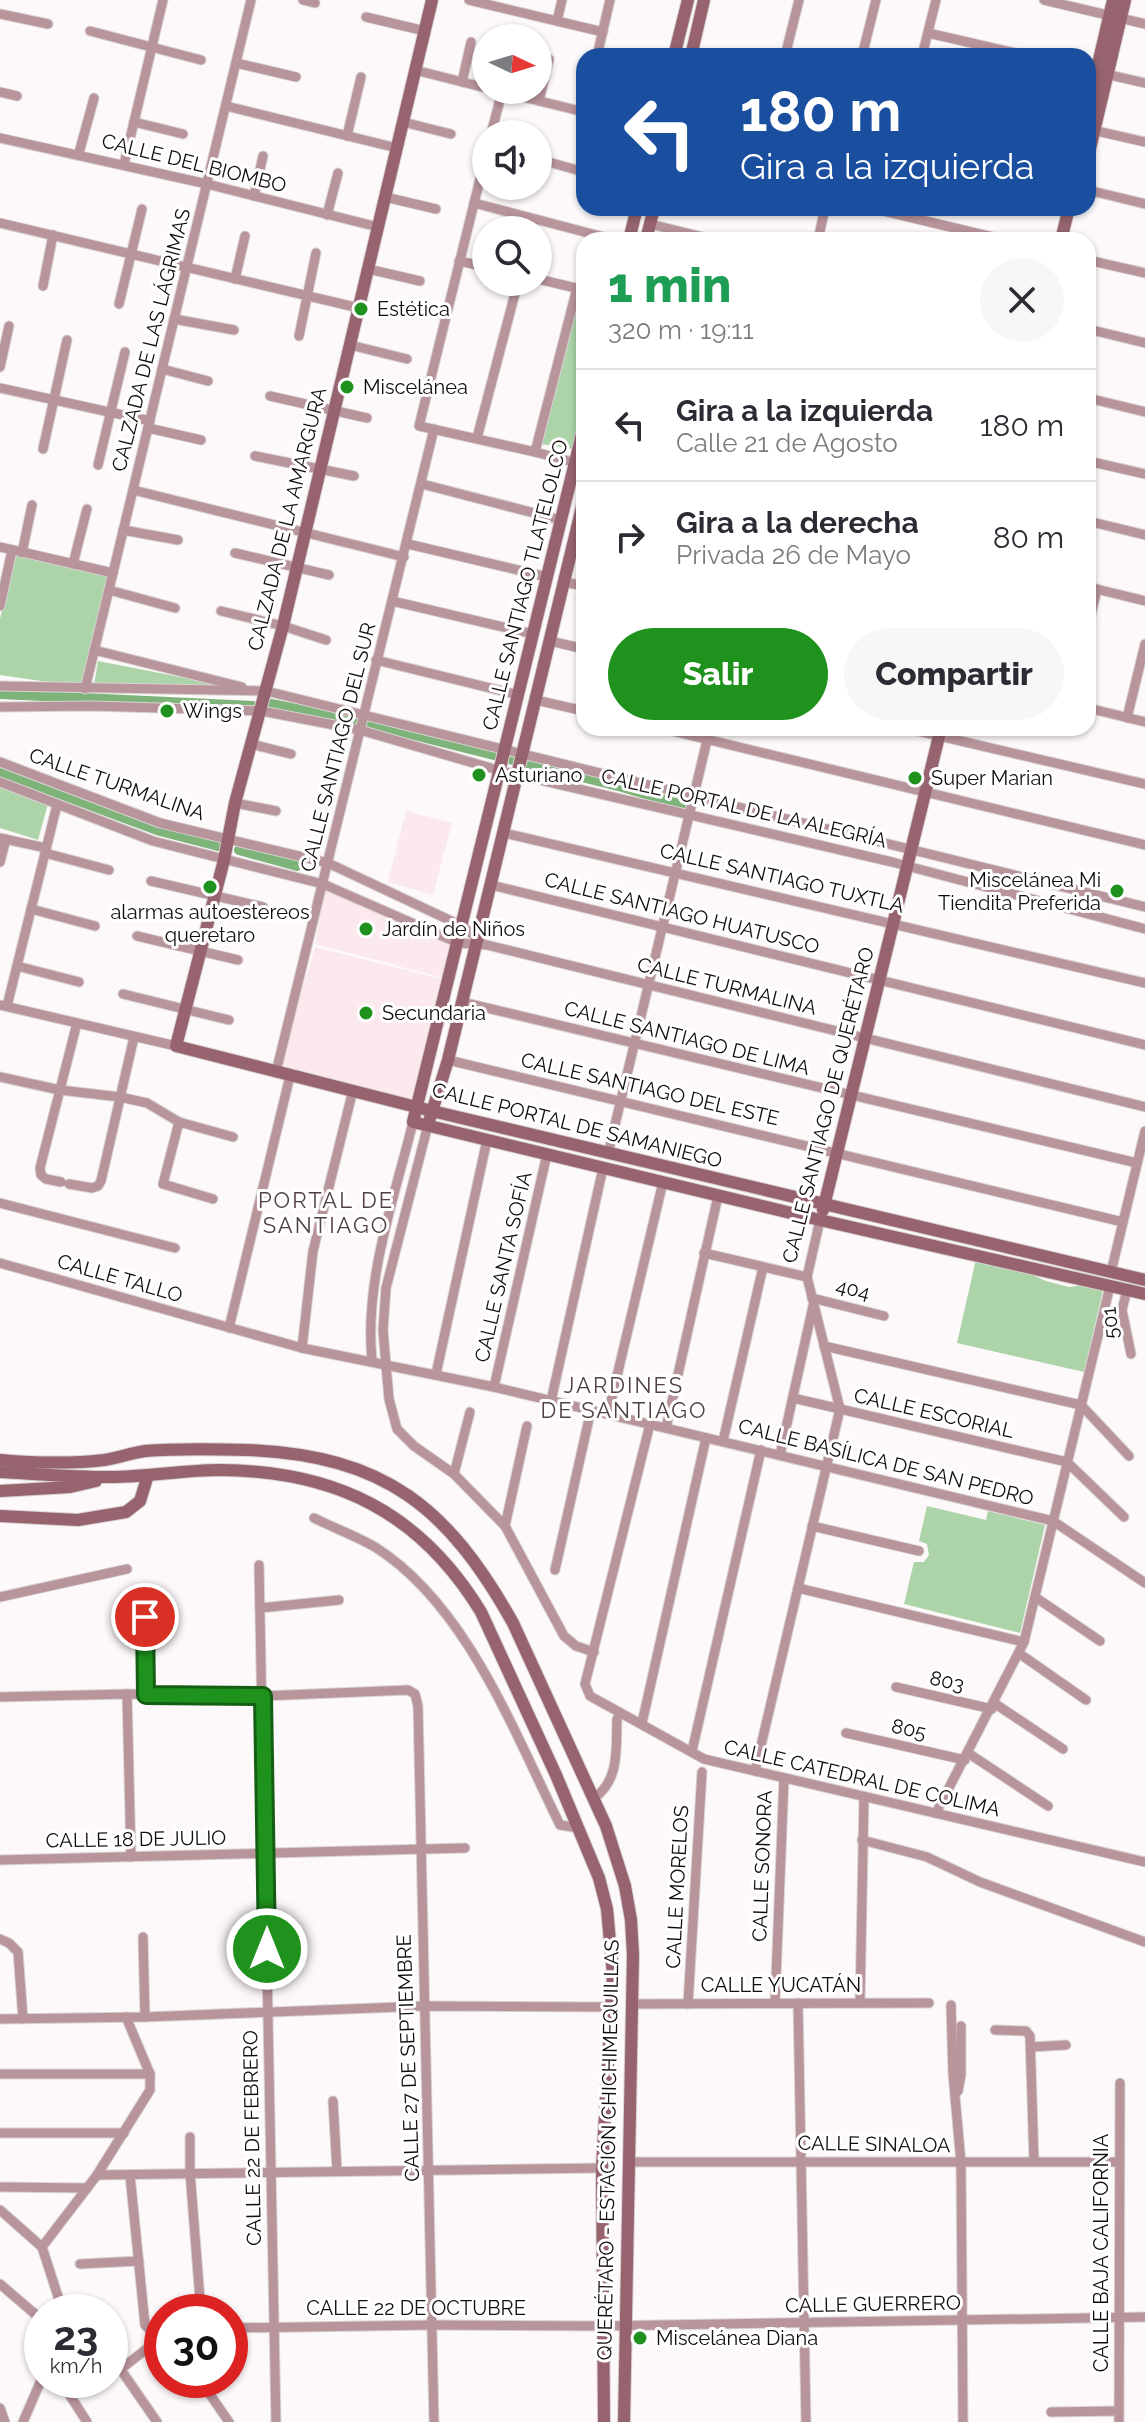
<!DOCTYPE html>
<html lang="es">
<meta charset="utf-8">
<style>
:root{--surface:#fff;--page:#f7f7f7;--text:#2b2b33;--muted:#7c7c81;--line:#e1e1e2;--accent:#1e921d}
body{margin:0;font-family:Raleway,sans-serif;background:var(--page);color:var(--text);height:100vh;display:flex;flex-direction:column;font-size:30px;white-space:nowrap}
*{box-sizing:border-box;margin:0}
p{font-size:26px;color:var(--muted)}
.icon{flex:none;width:44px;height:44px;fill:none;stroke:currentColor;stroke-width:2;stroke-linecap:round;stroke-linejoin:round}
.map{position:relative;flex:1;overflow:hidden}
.panel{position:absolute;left:576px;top:232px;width:520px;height:504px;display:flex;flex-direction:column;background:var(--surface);border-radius:24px;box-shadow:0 2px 6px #0004}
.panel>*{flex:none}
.top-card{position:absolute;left:576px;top:48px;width:520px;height:168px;border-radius:24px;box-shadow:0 2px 6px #0004;background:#1a4fa0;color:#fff;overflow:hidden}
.needle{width:52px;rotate:94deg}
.controls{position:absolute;left:472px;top:24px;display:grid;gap:16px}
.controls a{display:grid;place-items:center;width:80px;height:80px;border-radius:50%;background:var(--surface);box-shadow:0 2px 6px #0004;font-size:40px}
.speed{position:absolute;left:24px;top:2294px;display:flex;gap:16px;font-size:40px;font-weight:700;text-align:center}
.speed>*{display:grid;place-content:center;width:104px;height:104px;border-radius:50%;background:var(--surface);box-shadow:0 2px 6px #0004;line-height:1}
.speed small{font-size:20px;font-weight:400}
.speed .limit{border:12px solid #d22;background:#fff;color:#111}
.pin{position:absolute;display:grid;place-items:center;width:68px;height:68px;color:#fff;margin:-34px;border:4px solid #fff;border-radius:50%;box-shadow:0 2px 8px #0007}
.me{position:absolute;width:88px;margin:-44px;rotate:0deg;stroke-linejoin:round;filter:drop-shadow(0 0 6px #0008)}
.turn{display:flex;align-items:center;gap:28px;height:168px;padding:0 32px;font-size:36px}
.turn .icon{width:104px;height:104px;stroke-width:2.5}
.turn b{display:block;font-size:56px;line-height:68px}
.round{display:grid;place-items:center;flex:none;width:84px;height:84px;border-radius:42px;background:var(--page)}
.head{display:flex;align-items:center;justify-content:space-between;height:136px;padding:0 32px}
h1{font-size:48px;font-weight:800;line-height:60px;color:#1e9e55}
.action{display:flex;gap:16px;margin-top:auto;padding:16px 32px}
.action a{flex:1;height:92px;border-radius:48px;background:var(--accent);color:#fff;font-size:32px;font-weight:800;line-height:92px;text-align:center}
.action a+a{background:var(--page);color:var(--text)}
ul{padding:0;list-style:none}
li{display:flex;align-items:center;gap:24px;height:112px;padding:0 32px;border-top:2px solid var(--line)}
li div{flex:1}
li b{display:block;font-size:30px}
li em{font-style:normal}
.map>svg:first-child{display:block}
</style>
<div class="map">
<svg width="1145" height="2422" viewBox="0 0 1145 2422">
<rect width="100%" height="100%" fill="#fdf8f9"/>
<g fill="#fce9ed">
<path d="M406 811 452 823 433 895 388 882Z"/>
<path d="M325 890 454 947 444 978 315 944Z"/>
<path d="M315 947 446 980 414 1099 281 1070 285 1046Z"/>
</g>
<g fill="#acd4a8">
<path d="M577 289 584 292V406L573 449 541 444Z"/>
<path d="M16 549 110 573 83 687 0 675V619Z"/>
<path d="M98 661 231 687 94 685Z"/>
<path d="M0 786 48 804 38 840 0 828Z"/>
<path d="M976 1259 1024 1271 1046 1281 1069 1287 1085 1285 1103 1290 1084 1372 957 1343Z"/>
<path d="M927 1506 986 1520 988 1511 1045 1525 1020 1633 904 1604 914 1562H924L929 1555 927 1544 919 1541Z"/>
</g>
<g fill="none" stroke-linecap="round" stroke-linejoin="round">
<g stroke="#7eb47a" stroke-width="10">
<path d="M0 694 253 706"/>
<path d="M266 703 359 721"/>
<path d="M370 724 622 787 682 805"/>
<path d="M0 772 160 831 218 846"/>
<path d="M239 850 297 866"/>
</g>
<g stroke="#d8d2d3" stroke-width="11">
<g id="street">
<path d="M303 0 315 3"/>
<path d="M469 0 603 32"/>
<path d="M1044 0 1145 24"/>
<path d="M0 14 48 24"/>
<path d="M366 17 425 31"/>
<path d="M557 21 562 0"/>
<path d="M90 31 201 60"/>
<path d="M928 33 1028 56"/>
<path d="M597 56 610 0"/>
<path d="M785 56 799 0"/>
<path d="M862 56 876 0"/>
<path d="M922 56 936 0"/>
<path d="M236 63 296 77"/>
<path d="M415 70 486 88"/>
<path d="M1088 70 1145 83"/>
<path d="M462 82 471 42"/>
<path d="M495 90 584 112"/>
<path d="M0 92 17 96"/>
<path d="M539 101 549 59"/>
<path d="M226 106 397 148"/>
<path d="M134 122 183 134"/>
<path d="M403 122 451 134"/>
<path d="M1088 129 1145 142"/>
<path d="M491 134 502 92"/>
<path d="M347 136 361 77"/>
<path d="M0 138 207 184 378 227"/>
<path d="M79 153 94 98"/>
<path d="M486 155 419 426 535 452 584 465"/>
<path d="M538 159 584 172"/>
<path d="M124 164 163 0"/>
<path d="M1088 190 1145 204"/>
<path d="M254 196 263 156"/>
<path d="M385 197 436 209"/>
<path d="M474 203 615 240"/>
<path d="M871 208 1005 240"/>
<path d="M327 215 338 173"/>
<path d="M0 223 359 308"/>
<path d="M650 224 715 240"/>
<path d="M818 240 825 208"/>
<path d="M1088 260 1145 273"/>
<path d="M459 261 486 267"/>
<path d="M368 269 420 281"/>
<path d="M235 279 245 236"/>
<path d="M538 279 584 290"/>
<path d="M43 286 53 235"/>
<path d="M119 304 142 209"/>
<path d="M174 319 234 330"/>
<path d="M1088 329 1145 343"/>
<path d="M299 336 316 253"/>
<path d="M350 345 407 359"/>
<path d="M0 367 9 326"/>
<path d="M162 369 208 381"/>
<path d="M0 388 150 421"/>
<path d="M270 396 367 418"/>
<path d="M1088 398 1145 412"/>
<path d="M148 428 201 440"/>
<path d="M477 438 518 282"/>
<path d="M43 449 67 340"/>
<path d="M535 452 577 288"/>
<path d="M255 456 354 476"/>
<path d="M1088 461 1145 474"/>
<path d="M98 465 125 352"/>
<path d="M422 484 561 520"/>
<path d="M133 490 404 557"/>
<path d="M1088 521 1145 535"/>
<path d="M123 530 178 540"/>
<path d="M408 544 547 577"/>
<path d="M0 547 113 573"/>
<path d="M22 553 32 505"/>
<path d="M235 553 329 575"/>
<path d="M73 564 87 509"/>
<path d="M564 582 584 586"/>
<path d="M1088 587 1145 601"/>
<path d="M109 590 175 608"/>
<path d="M392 601 533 634"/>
<path d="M0 606 12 550"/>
<path d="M221 611 283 626 326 640"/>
<path d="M1088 627 1097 589"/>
<path d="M550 641 584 649"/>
<path d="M94 650 242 687"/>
<path d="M376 660 519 695"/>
<path d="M0 686 266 691 1145 907"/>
<path d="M85 689 251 0"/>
<path d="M536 700 584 711"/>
<path d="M0 707 91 706 262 711 360 730 501 771 892 862 1145 929"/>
<path d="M1088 708 1145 722"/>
<path d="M1127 718 1145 644"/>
<path d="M660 728 1145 845"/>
<path d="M905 728 1145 784"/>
<path d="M251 744 291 754"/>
<path d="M0 762 160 823 328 863 462 926 481 941"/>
<path d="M0 782 153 841 323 884 458 943 487 945 1145 1107"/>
<path d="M235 803 276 811"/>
<path d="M504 833 1145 983"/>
<path d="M0 838 46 848"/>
<path d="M45 853 109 870"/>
<path d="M0 862 6 839"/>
<path d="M151 881 263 907"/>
<path d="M491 885 1145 1045"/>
<path d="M31 909 95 926"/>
<path d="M137 936 238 960"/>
<path d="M17 966 79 982"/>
<path d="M123 994 229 1020"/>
<path d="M462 1002 1137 1163"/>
<path d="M0 1005 176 1046"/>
<path d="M7 1006 57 805"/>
<path d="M448 1060 1123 1222"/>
<path d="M276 1072 434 429"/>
<path d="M0 1077 60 1090 120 1097 147 1103 179 1122 233 1137"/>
<path d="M179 1122 163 1184 213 1199"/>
<path d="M428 1125 386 1288 383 1330 389 1399 397 1429 414 1446 454 1474 505 1526 564 1636 576 1646 594 1652"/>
<path d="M608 1154 710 728"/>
<path d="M61 1182 46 1179 41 1175 40 1168 77 1023"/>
<path d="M69 1184 92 1188 98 1186 101 1181 134 1037"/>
<path d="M0 1203 175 1248"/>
<path d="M704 1253 807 1277"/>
<path d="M0 1263 302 1348 494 1387 1053 1521 1145 1583"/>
<path d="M1111 1272 1145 1131"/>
<path d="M1127 1290 1122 1310 1131 1354"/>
<path d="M812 1298 884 1316"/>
<path d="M229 1328 290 1076"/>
<path d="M824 1346 1081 1405 1129 1456"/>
<path d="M302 1348 313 1251 353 1090"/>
<path d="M372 1361C364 1280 394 1200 413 1122"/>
<path d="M436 1374 487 1140"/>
<path d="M494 1387 547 1154"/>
<path d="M793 1398 1067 1462 1124 1517"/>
<path d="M551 1401 603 1168"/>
<path d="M608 1414 663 1182"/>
<path d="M650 1424 585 1684 590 1696 704 1759 1145 1862"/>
<path d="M666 1428 718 1196"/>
<path d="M723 1441 763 1267"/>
<path d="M780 1455 813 1306"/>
<path d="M454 1474 470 1412"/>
<path d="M314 1518C334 1528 356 1536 375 1547 466 1604 514 1732 560 1825L579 1828"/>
<path d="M505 1526 527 1426"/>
<path d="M812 1526 919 1551"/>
<path d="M259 1565 276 2422"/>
<path d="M555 1570 591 1410"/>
<path d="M798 1588 1024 1642"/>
<path d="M145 1591 146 1695"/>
<path d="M0 1597 127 1569"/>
<path d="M1035 1597 1100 1641"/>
<path d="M260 1608 339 1600"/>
<path d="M1020 1654 1086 1700"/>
<path d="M896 1687 992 1709"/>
<path d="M127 1694 131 1857"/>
<path d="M0 1697 127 1694 263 1696 408 1690 415 1694 418 1706 434 2422"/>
<path d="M994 1703 1063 1749"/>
<path d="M642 1723 706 1438"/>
<path d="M846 1733 965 1760"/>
<path d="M692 1751 761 1450"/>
<path d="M968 1753 1048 1806"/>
<path d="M755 1771 840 1409 807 1277 820 1220"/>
<path d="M594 1798C620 1780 616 1748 617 1719"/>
<path d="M936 1813 1024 1642 1110 1286"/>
<path d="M862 1840 927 1857 980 1882 1145 1942"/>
<path d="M0 1860 465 1848"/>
<path d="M143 1937 145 2017"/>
<path d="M0 1939 9 1943 18 1952 23 2019"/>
<path d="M775 2003 784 1778"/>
<path d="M798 2003 806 2422"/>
<path d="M860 2003 864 1797"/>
<path d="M632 2004 929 2003"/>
<path d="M688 2004 702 1772"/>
<path d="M951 2005 953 2074 961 2163 963 2422"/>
<path d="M0 2019 145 2017 424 2006 611 2007"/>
<path d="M995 2030 1026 2031 1030 2036 1034 2161"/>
<path d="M1031 2047 1066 2045"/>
<path d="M0 2074H150"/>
<path d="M958 2091 961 2075V2026"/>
<path d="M333 2101 337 2171"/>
<path d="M0 2133H124"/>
<path d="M190 2137V2172L201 2312"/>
<path d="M628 2162H1119"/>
<path d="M97 2175 602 2168"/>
<path d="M130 2175 145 2325 162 2342"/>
<path d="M0 2187 87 2188"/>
<path d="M0 2210 42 2247 63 2312"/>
<path d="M42 2247 97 2175 150 2090V2074L126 2017"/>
<path d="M80 2264 139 2261"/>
<path d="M0 2284 42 2320"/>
<path d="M230 2328 431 2325 602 2326 1145 2317"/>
<path d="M110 2354 157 2422"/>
<path d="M121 2369 159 2339"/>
<path d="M60 2380 87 2422"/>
<path d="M200 2380 229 2422"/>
<path d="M0 2408 5 2422"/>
<path d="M1051 2412 1119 2411"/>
<path d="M23 2422 42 2378"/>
<path d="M1119 2422 1120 2083"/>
</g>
</g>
<g stroke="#d8d2d3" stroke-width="14">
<g id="secondary">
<path d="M432 0 283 626 235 803 224 860 176 1046 432 1111 1145 1280"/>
<path d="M674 56 688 0"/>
<path d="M691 56 704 0"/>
<path d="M1088 107 1113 0"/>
<path d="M1088 157 1125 0"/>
<path d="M629 240 637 208"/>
<path d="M646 240 654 208"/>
<path d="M1061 240 1069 208"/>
<path d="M584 426 413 1122 820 1220 1145 1294"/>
<path d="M430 1118 448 1060 584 499"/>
<path d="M823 1210 941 728"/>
<path d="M0 1460C34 1463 70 1464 104 1460 118 1458 131 1453 145 1451 180 1448 214 1449 249 1450 385 1456 448 1507 513 1623L606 1826 625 1886 631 1920 633 1955 624 2422"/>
<path d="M0 1472C37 1474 74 1477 110 1477 147 1477 183 1470 220 1470 336 1471 420 1512 481 1612L556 1775 599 1878 607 1909 613 1975 602 2168 604 2422"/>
<path d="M0 1491 70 1487 96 1481"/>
<path d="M0 1516 78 1520 126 1512 140 1501 148 1475"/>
</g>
</g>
<use href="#street" stroke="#b8949b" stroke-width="9"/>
<use href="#secondary" stroke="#96636e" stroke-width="12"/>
</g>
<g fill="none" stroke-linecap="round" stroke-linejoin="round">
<g stroke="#145f13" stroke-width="20">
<path id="route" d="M145 1617 146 1695 263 1696 267 1949"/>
</g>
<use href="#route" stroke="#1e921d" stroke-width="14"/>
</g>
<g fill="#1e921d" stroke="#fff" stroke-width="3">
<circle cx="361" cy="309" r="8"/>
<circle cx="347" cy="387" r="8"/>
<circle cx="167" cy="711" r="8"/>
<circle cx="479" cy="775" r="8"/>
<circle cx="915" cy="778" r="8"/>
<circle cx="210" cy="887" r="8"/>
<circle cx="1117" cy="891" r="8"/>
<circle cx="366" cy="929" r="8"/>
<circle cx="366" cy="1013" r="8"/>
<circle cx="640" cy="2338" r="8"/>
</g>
<g text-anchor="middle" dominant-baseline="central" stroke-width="6" stroke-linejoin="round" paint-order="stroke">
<g font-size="20" fill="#130c0e" stroke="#fff">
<text transform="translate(194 163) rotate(14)">CALLE DEL BIOMBO</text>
<text transform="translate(151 340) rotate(-76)">CALZADA DE LAS LÁGRIMAS</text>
<text transform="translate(287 519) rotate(-76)">CALZADA DE LA AMARGURA</text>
<text transform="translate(525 585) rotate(-76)">CALLE SANTIAGO TLATELOLCO</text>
<text transform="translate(338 747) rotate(-76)">CALLE SANTIAGO DEL SUR</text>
<text transform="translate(117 784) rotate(19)">CALLE TURMALINA</text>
<text transform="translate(744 808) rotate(13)">CALLE PORTAL DE LA ALEGRÍA</text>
<text transform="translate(782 878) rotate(13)">CALLE SANTIAGO TUXTLA</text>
<text transform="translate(682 913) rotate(14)">CALLE SANTIAGO HUATUSCO</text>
<text transform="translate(727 986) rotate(14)">CALLE TURMALINA</text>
<text transform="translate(687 1038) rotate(14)">CALLE SANTIAGO DE LIMA</text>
<text transform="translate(650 1089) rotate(13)">CALLE SANTIAGO DEL ESTE</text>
<text transform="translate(828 1105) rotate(-76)">CALLE SANTIAGO DE QUERÉTARO</text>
<text transform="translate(577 1125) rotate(14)">CALLE PORTAL DE SAMANIEGO</text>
<text transform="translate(503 1267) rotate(-77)">CALLE SANTA SOFÍA</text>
<text transform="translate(120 1278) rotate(16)">CALLE TALLO</text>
<text transform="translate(853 1289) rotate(14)">404</text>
<text transform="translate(1110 1323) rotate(-95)">501</text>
<text transform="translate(934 1413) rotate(13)">CALLE ESCORIAL</text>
<text transform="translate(886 1462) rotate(14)">CALLE BASÍLICA DE SAN PEDRO</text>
<text transform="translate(947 1681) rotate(13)">803</text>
<text transform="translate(909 1729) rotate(13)">805</text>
<text transform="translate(862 1778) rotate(13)">CALLE CATEDRAL DE COLIMA</text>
<text transform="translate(136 1839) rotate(-1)">CALLE 18 DE JULIO</text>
<text transform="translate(762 1866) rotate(-88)">CALLE SONORA</text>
<text transform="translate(677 1887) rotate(-87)">CALLE MORELOS</text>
<text x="781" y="1985">CALLE YUCATÁN</text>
<text transform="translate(408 2058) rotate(-92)">CALLE 27 DE SEPTIEMBRE</text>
<text transform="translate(252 2138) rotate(-91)">CALLE 22 DE FEBRERO</text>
<text transform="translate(874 2144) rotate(1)">CALLE SINALOA</text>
<text transform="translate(608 2150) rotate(-89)">QUERÉTARO - ESTACIÓN CHICHIMEQUILLAS</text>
<text transform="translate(1101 2253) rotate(-90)">CALLE BAJA CALIFORNIA</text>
<text transform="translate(873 2304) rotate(-1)">CALLE GUERRERO</text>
<text x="416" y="2308">CALLE 22 DE OCTUBRE</text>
</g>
<g font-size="20" fill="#130c0e" stroke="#fff" text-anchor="start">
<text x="377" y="309">Estética</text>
<text x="363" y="387">Miscelánea</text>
<text x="183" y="711">Wings</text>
<text x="495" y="775">Asturiano</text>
<text x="931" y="778">Super Marian</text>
<text x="1101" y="880" text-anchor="end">Miscelánea Mi<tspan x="1101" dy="23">Tiendita Preferida</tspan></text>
<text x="210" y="912" text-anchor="middle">alarmas autoestereos<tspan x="210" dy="23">queretaro</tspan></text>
<text x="382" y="929">Jardín de Niños</text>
<text x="382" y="1013">Secundaria</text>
<text x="656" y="2338">Miscelánea Diana</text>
</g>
<g font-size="22" letter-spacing="2" fill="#514043" stroke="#fff">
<text x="326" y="1200">PORTAL DE<tspan x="326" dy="25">SANTIAGO</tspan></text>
<text x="624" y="1385">JARDINES<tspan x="624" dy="25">DE SANTIAGO</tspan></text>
</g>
</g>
</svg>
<div class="controls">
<a><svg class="needle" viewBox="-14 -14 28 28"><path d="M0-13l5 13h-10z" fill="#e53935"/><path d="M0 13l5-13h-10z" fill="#7c7c81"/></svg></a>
<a><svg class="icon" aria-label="sound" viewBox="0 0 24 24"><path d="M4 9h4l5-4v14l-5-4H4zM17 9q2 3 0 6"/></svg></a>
<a><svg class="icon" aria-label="search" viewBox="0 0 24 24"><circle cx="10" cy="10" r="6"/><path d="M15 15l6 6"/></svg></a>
</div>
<div class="speed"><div>23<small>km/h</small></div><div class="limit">30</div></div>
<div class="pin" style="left:145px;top:1617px;background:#d93025"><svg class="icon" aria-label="arrive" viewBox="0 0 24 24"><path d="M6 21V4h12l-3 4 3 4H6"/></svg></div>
<svg class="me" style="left:267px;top:1949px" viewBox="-20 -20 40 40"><circle r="17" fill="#1e921d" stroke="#fff" stroke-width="3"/><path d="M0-11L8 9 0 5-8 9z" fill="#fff"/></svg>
<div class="top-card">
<div class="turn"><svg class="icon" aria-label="left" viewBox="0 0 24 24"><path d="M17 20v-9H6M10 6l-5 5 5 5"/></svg><div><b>180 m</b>Gira a la izquierda</div></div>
</div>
<section class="panel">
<div class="head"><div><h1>1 min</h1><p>320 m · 19:11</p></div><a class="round"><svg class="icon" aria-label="close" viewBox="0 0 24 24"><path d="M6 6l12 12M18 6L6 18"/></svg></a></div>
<ul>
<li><svg class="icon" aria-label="left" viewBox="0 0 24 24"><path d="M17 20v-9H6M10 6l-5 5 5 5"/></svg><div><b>Gira a la izquierda</b><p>Calle 21 de Agosto</p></div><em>180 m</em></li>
<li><svg class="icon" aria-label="right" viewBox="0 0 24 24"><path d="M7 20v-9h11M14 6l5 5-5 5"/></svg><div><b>Gira a la derecha</b><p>Privada 26 de Mayo</p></div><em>80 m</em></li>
</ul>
<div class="action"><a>Salir</a><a>Compartir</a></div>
</section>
</div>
